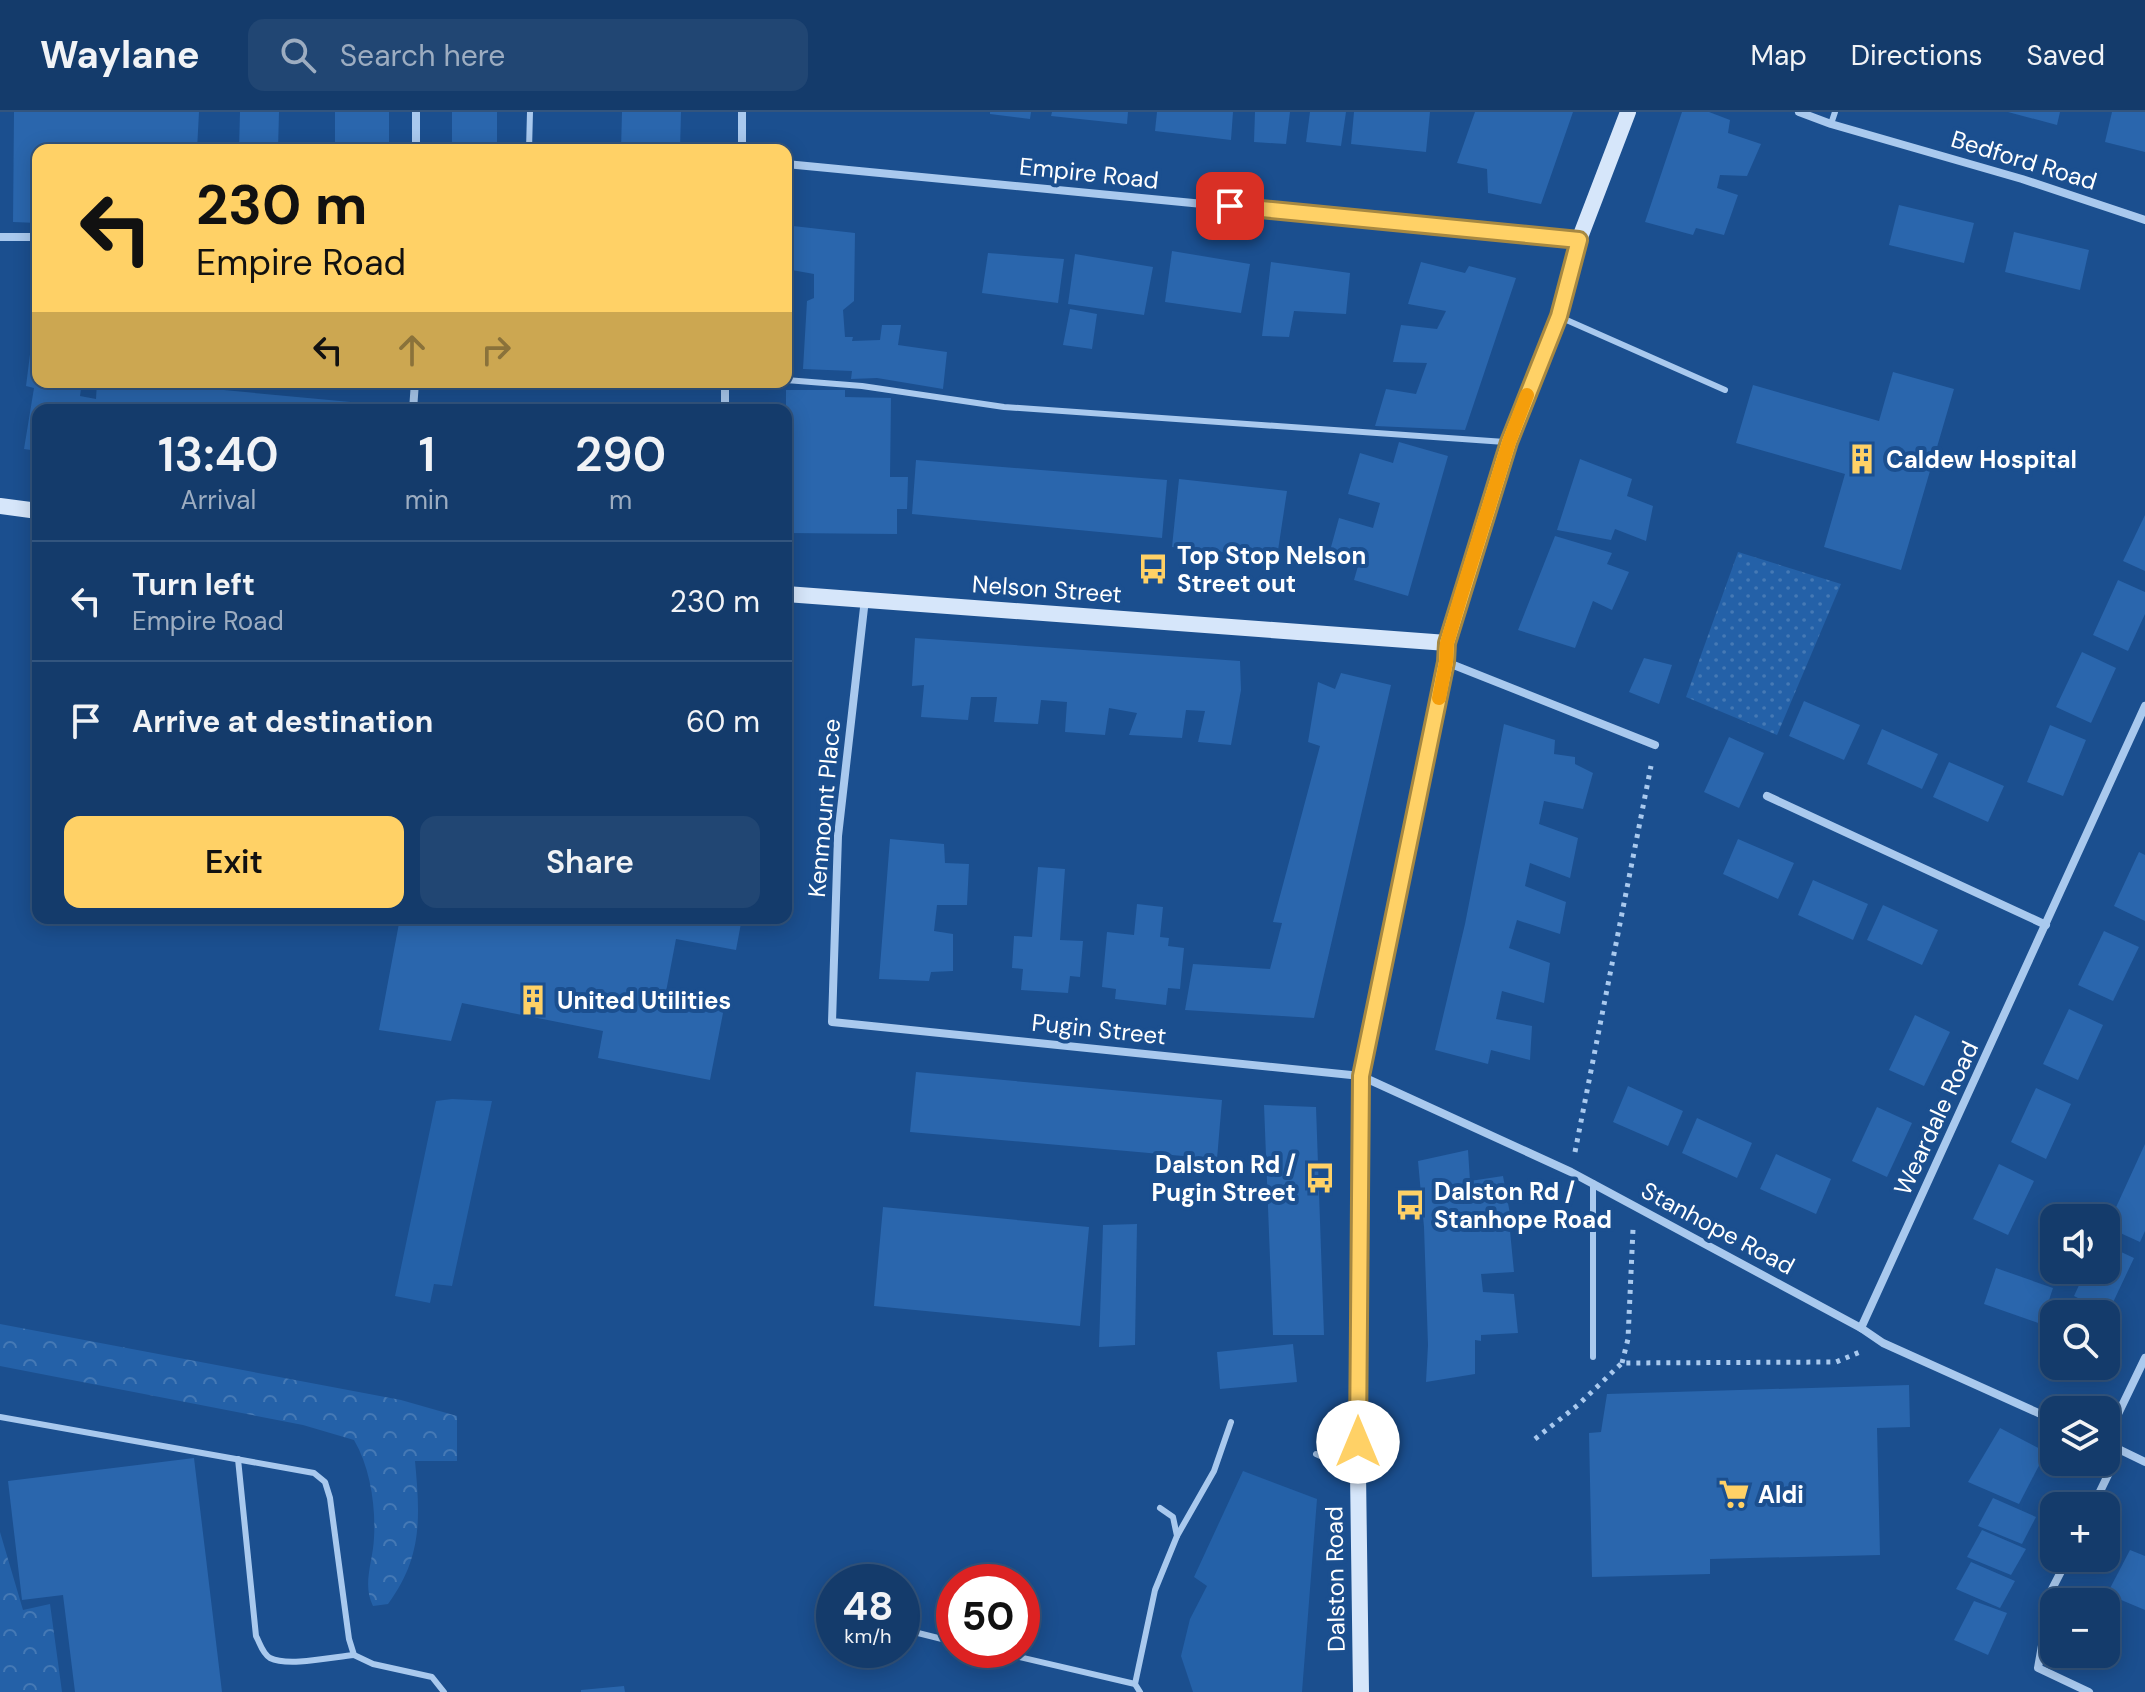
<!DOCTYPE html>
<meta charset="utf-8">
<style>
:root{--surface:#143b6b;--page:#214673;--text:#f1f3f6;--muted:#9dadc1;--line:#33557e;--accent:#ffd166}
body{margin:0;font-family:"DM Sans",sans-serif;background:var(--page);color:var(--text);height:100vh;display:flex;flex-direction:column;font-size:30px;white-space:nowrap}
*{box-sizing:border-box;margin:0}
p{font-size:26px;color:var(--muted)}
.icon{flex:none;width:44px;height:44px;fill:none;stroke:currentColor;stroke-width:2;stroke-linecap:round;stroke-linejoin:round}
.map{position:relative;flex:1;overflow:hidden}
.sheet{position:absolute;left:32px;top:292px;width:760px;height:520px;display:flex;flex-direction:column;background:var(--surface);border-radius:16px;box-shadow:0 4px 20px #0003,0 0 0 2px var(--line)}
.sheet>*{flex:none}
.top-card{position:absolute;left:32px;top:32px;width:760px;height:244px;border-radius:16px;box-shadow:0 4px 20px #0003,0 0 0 2px var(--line);background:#ffd166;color:#111;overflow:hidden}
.controls{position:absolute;left:2040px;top:1092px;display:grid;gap:16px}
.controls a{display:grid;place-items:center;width:80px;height:80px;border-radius:16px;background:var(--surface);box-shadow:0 4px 20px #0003,0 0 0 2px var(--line);font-size:40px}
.speed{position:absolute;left:816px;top:1452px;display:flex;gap:16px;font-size:40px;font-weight:700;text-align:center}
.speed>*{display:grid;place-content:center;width:104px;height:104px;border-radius:50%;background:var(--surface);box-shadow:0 4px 20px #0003,0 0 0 2px var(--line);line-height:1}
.speed small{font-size:20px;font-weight:400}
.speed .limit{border:12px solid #d22;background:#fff;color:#111}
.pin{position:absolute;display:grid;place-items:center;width:68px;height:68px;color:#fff;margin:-34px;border-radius:16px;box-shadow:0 4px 12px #0006}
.me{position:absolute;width:88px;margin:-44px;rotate:0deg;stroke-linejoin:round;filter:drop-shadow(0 0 6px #0008)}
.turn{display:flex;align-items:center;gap:28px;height:168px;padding:0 32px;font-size:36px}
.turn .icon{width:104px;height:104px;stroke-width:2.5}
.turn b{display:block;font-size:56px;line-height:68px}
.lanes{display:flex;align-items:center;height:76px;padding:0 32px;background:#0003;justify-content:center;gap:40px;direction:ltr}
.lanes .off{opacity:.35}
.eta{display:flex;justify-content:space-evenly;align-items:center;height:136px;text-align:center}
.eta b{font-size:48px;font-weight:600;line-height:56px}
.cta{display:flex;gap:16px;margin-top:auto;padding:16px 32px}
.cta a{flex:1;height:92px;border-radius:16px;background:var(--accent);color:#111;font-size:32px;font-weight:600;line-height:92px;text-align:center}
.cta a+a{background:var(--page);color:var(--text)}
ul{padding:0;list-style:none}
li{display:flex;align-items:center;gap:24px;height:120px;padding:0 32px;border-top:2px solid var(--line)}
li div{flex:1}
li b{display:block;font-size:30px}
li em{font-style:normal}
header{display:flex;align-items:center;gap:48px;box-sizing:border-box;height:112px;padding:0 40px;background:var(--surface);border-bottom:2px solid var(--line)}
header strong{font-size:38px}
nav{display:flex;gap:44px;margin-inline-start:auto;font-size:28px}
.search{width:560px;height:72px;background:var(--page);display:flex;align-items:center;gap:20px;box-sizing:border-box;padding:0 28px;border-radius:16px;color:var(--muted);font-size:30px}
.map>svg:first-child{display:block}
</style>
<header>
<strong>Waylane</strong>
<div class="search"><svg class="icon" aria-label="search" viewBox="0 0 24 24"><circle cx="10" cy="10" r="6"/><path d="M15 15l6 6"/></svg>Search here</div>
<nav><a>Map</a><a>Directions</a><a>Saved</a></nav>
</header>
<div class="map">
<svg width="2145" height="1580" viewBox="0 0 2145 1580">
<defs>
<pattern id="forest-crowns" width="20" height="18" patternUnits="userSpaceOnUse" patternTransform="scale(2)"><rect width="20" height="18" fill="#2461a8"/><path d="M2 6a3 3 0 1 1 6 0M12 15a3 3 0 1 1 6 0" fill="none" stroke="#4579b5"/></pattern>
<pattern id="garden-dots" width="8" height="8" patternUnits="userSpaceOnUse" patternTransform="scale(2)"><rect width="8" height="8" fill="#2461a8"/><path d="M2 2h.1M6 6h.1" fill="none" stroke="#4579b5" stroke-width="1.8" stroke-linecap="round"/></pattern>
</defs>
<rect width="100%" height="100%" fill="#1b4f8f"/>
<g fill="#2461a8">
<path d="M452 987 492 989 452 1174 434 1172 430 1191 395 1184 436 989Z"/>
<path d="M1243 1359 1317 1387 1302 1580H1193L1181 1544 1190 1507 1207 1474 1194 1465Z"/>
</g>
<g fill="url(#forest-crowns)">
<path d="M0 1212 401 1288 457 1304V1349H415C420 1404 423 1445 388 1492L373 1494C362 1472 373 1450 374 1426 376 1394 370 1355 354 1328L303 1313 0 1254Z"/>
<path d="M0 1420 23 1498 50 1492 62 1580H0Z"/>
</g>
<path fill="url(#garden-dots)" d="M1738 440 1841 472 1777 623 1686 585Z"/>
<g fill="#2a66ad">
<path d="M14 0H199L197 38H38V111L13 110Z"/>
<path d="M240 0H279L278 38H239Z"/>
<rect x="335" y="0" width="54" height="38"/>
<rect x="452" y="0" width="45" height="38"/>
<path d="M622 0H681L680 38H621Z"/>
<path d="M990 0H1031L1030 7 990 2Z"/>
<path d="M1052 0H1128L1127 12 1051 4Z"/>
<path d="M1157 0H1233L1231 28 1155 19Z"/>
<path d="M1255 0H1290L1286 32 1254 30Z"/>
<path d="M1310 0H1346L1341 34 1306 30Z"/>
<path d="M1354 0H1430L1426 40 1351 32Z"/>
<path d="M1475 0H1573L1541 92 1488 81 1487 57 1457 51Z"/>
<path d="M1682 0H1709L1730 8 1728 21 1761 32 1747 64 1720 63 1717 76 1738 83 1724 123 1696 116 1693 123 1645 110Z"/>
<path d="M2008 0H2060L2057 13Z"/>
<path d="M2112 0H2145V40L2105 30Z"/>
<path d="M1899 93 1974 111 1964 151 1889 133Z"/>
<path d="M793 114 855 121 854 189 843 198 845 225H853L852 229 880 228 882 213H901L898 233 947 240 943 277 877 266 851 267 852 259 803 257 807 189 814 186V162L786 157Z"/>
<path d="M2014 120 2089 138 2080 178 2005 160Z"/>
<path d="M1172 139 1250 152 1241 201 1165 190Z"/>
<path d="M988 141 1064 147 1058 191 982 181Z"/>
<path d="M1075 142 1153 155 1144 203 1068 192Z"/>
<path d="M1271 150 1350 161 1346 202 1294 199 1289 225 1262 224Z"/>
<path d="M1421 150 1465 161 1469 154 1516 166 1465 318 1375 314 1386 277 1416 282 1427 251 1393 250 1401 213 1437 217 1446 199 1408 192Z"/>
<path d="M36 195 38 270H82L80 284 96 287 97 270H138L383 293V298H38V339L24 337 34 276 26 274Z"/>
<path d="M1070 197 1097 202 1092 237 1063 233Z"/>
<path d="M1893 260 1954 277 1901 458 1824 435 1845 362 1736 331 1753 273 1879 309Z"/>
<path d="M786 278H845V285L891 286 890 365H908L907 397H897V422L786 421Z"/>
<path d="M1399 330 1448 344 1408 484 1354 468 1358 454 1328 446 1339 406 1373 416 1380 391 1348 382 1360 341 1393 351Z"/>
<path d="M1580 347 1632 367 1627 384 1653 394 1646 429 1615 417 1611 428 1557 418Z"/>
<path d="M916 348 1167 368 1162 426 912 402Z"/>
<path d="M1179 367 1287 379 1277 445 1172 435Z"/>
<path d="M2145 403V459L2123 449Z"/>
<path d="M1555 424 1612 441 1607 452 1629 460 1612 498 1593 489 1575 536 1518 518Z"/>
<path d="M2118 468 2145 480V502L2128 539 2093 523Z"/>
<path d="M915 526 1240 549 1241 578 1231 633 1198 630 1205 599 1186 598 1182 626 1129 623 1137 601 1109 596 1105 623 1065 620 1067 590 1041 588 1038 612 994 610 997 585H971L968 608 921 605 924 573 912 574Z"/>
<path d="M2082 540 2116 556 2091 611 2056 595Z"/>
<path d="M1644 546 1672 553 1659 592 1629 580Z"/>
<path d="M1341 561 1391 573 1314 906 1185 898 1193 852 1270 857 1282 811 1273 810 1320 634 1308 630 1318 570 1335 577Z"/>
<path d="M1804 589 1860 613 1844 648 1789 624Z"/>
<path d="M1504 612 1555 628 1554 642 1575 645V652L1593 661 1583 697 1544 689 1539 712 1578 726 1570 766 1530 751 1525 774 1566 790 1560 822 1517 808 1509 836 1550 851 1544 891 1502 879 1496 907 1532 914 1530 948 1491 938 1488 952 1435 938 1465 812Z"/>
<path d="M2050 613 2086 628 2063 684 2027 670Z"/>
<path d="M1882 617 1938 642 1922 677 1867 652Z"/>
<path d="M1729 625 1764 641 1739 696 1704 680Z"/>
<path d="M1949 650 2004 674 1988 710 1933 685Z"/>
<path d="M890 727 944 732 945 751 969 752 967 793H937L934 819 953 822V859L931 860 929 869 879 867Z"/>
<path d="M1738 727 1794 751 1778 787 1723 762Z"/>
<path d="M2139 740 2145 743V809L2114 794Z"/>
<path d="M1038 755 1065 757 1060 828 1083 829 1080 865 1070 864 1068 881 1021 878 1023 857 1012 856 1014 824 1032 825Z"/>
<path d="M1813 768 1868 792 1853 828 1798 803Z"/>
<path d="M1137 792 1163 795 1160 825 1169 826 1168 834 1184 836 1180 877 1168 876 1166 893 1115 887 1116 877 1102 875 1107 820 1134 823Z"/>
<path d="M1883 793 1938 818 1922 853 1867 828Z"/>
<path d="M400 806H742L736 838 676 827 665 885 724 896 710 968 598 946 603 919 462 891 451 929 379 918Z"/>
<path d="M2104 819 2139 835 2113 889 2078 873Z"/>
<path d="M2069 897 2103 913 2078 968 2043 952Z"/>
<path d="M1915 903 1950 920 1924 974 1889 958Z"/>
<path d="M916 960 1222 988 1217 1047 910 1020Z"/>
<path d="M1628 974 1683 999 1668 1034 1613 1010Z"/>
<path d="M2036 976 2071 992 2046 1047 2011 1030Z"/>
<path d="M1264 993 1316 995 1324 1223H1273Z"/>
<path d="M1877 995 1912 1011 1887 1065 1852 1049Z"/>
<path d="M1697 1006 1752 1031 1737 1066 1682 1041Z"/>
<path d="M2145 1032V1119L2140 1130 2107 1115Z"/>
<path d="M1468 1038 1470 1069 1503 1064 1510 1102 1480 1104 1483 1118 1510 1119 1514 1160 1481 1162 1483 1180 1514 1182 1518 1221 1481 1223V1229L1475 1228V1262L1426 1270 1428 1233 1424 1115 1418 1049Z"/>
<path d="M1776 1042 1831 1067 1816 1102 1760 1077Z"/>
<path d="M1999 1052 2034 1069 2008 1123 1973 1107Z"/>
<path d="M883 1095 1089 1115 1080 1214 874 1194Z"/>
<path d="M1137 1112 1135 1233 1099 1235 1103 1113Z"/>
<path d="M2106 1133 2134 1146 2108 1201 2074 1184 2086 1158H2106Z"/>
<path d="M1996 1156 2053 1176 2041 1212 1984 1192Z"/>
<path d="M1293 1232 1297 1270 1220 1277 1217 1240Z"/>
<path d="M1909 1273 1910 1315 1877 1316 1880 1443 1710 1447V1462L1592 1465 1589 1321 1601 1320 1607 1282Z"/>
<path d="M2000 1316 2046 1340 2019 1392 1968 1370Z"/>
<path d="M194 1346 222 1580H75L63 1483 22 1488 8 1369Z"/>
<path d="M1993 1386 2036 1405 2022 1432 1978 1414Z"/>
<path d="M1982 1418 2026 1437 2011 1463 1967 1445Z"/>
<path d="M2130 1438 2145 1444V1498L2107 1482Z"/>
<path d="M1971 1450 2015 1469 2000 1496 1956 1477Z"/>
<path d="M1974 1489 2007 1501 1988 1543 1954 1528Z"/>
<path d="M624 1574 625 1580H581V1578Z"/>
</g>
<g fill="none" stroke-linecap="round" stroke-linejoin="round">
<g stroke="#a9c9ee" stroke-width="5" stroke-dasharray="4 6" stroke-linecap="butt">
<path d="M1575 1040 1651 654"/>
<path d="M1622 1251 1628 1227 1633 1117"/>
<path d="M1535 1327 1578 1293 1622 1251 1836 1250 1860 1240"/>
</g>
<g stroke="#a9c9ee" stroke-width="6">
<path d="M1831 12 1835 0"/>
<path d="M529 38 530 0"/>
<path d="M1562 206 1725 278"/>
<path d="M786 268 862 274 1004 295 1505 330"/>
<path d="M1593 1071V1245"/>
<path d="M0 1305 314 1361 325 1370 330 1386 349 1527 354 1543 373 1552 432 1565 444 1580"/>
<path d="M1316 1342 1354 1359"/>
<path d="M238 1347 256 1524C260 1531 262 1541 270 1546 288 1555 333 1545 354 1543"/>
<path d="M1177 1424 1214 1359 1231 1310"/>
<path d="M910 1519 954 1530"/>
<path d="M989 1538 1135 1572"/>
<path d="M1140 1580 1135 1572 1155 1478 1177 1424 1173 1405 1160 1396"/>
</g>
<g stroke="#a9c9ee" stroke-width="8">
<path d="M416 0V38"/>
<path d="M742 0V38"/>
<path d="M1799 0 1831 12 2022 67 2145 108"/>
<path d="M786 52 1578 128"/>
<path d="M0 125H38"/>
<path d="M413 298 415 270"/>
<path d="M725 298V270"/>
<path d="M865 487 838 724 832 910 1361 964 1571 1060 1861 1216 1883 1231 2054 1308"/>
<path d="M1446 550 1655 633"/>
<path d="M1767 684 2046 813"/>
<path d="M1861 1216 2145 594"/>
<path d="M2106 1327 2145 1246"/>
<path d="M2106 1331 2145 1350"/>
<path d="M2093 1394 2120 1338"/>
<path d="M2068 1446 2052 1477 2038 1556 2089 1580"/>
</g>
<g stroke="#d6e6fa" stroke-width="16">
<path d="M0 394 38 399"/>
<path d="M786 482 1447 531"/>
<path d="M1361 1580 1358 1361 1361 964 1446 550 1447 531 1509 330 1559 204 1579 128 1628 0"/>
</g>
</g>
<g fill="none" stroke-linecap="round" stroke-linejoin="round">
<g stroke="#a68842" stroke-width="20">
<path id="route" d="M1230 94 1579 128 1559 204 1509 330 1447 531 1446 550 1361 964 1358 1330"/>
</g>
<use href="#route" stroke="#ffd166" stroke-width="14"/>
<path stroke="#f59e0b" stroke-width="14" d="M1439 586 1446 550 1447 531 1461 484 1509 330 1527 283"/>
</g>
<defs>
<g id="building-bare" transform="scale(2.4)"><path d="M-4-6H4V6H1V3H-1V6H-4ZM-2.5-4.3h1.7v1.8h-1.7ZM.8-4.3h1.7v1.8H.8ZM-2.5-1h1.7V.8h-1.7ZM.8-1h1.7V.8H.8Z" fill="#ffd166" stroke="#1b4f8f" stroke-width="2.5" paint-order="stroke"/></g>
<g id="bus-bare" transform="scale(2.4)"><path d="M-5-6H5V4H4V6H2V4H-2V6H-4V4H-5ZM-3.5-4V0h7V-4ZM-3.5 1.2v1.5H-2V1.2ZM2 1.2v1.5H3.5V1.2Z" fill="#ffd166" stroke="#1b4f8f" stroke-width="2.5" paint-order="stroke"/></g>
<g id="supermarket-bare" transform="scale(2.4)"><path d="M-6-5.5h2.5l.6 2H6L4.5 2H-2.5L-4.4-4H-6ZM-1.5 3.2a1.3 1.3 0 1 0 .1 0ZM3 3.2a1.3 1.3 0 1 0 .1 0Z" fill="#ffd166" stroke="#1b4f8f" stroke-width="2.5" paint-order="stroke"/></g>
</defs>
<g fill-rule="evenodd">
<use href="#building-bare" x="1862" y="347"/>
<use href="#bus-bare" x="1153" y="457"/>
<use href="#building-bare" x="533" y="888"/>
<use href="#bus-bare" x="1320" y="1066"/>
<use href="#bus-bare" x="1410" y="1093"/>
<use href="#supermarket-bare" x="1734" y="1382"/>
</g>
<g text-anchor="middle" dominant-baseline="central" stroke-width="8" stroke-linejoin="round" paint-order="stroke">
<g font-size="24" fill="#fff" stroke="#1b4f8f">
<text transform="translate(2024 48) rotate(17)">Bedford Road</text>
<text transform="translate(1089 61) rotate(6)">Empire Road</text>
<text transform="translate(1047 477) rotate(4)">Nelson Street</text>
<text transform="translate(824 696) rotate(-85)">Kenmount Place</text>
<text transform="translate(1099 917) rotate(6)">Pugin Street</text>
<text transform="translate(1936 1006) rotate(-65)">Weardale Road</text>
<text transform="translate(1718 1116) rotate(28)">Stanhope Road</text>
<text transform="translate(1335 1467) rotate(-91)">Dalston Road</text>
</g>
<g font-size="24" font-weight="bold" fill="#fff" stroke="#1b4f8f" text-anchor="start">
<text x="1886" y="347">Caldew Hospital</text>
<text x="1177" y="443">Top Stop Nelson<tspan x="1177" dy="28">Street out</tspan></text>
<text x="557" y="888">United Utilities</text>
<text x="1296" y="1052" text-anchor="end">Dalston Rd /<tspan x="1296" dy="28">Pugin Street</tspan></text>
<text x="1434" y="1079">Dalston Rd /<tspan x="1434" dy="28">Stanhope Road</tspan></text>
<text x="1758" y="1382">Aldi</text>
</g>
</g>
</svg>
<div class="controls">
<a><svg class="icon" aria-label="sound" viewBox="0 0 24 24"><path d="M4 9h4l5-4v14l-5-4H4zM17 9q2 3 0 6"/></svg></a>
<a><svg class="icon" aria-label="search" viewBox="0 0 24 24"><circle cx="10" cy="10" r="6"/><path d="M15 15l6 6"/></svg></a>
<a><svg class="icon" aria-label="layers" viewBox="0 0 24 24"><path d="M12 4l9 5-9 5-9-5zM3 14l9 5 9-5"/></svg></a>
<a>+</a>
<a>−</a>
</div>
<div class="speed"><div>48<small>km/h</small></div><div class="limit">50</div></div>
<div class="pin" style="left:1230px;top:94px;background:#d93025"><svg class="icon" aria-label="arrive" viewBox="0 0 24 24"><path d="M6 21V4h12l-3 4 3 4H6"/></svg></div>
<svg class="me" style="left:1358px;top:1330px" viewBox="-20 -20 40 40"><circle r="19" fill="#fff"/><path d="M0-13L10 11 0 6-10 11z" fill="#ffd166"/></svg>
<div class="top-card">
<div class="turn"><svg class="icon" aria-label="left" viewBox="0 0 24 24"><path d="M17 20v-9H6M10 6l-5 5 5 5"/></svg><div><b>230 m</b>Empire Road</div></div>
<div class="lanes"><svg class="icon" aria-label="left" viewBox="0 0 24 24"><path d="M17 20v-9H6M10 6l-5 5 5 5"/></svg><svg class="icon off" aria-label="ahead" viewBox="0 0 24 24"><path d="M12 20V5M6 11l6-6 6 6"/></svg><svg class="icon off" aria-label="right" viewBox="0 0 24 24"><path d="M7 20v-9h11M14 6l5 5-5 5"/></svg></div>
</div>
<section class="sheet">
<div class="eta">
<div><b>13:40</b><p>Arrival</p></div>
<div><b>1</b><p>min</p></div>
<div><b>290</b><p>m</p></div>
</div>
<ul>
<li><svg class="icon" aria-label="left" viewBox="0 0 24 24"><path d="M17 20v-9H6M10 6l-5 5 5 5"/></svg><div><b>Turn left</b><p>Empire Road</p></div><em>230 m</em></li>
<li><svg class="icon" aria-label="arrive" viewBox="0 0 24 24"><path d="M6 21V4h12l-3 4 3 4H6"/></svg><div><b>Arrive at destination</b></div><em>60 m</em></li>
</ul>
<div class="cta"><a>Exit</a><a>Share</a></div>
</section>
</div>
